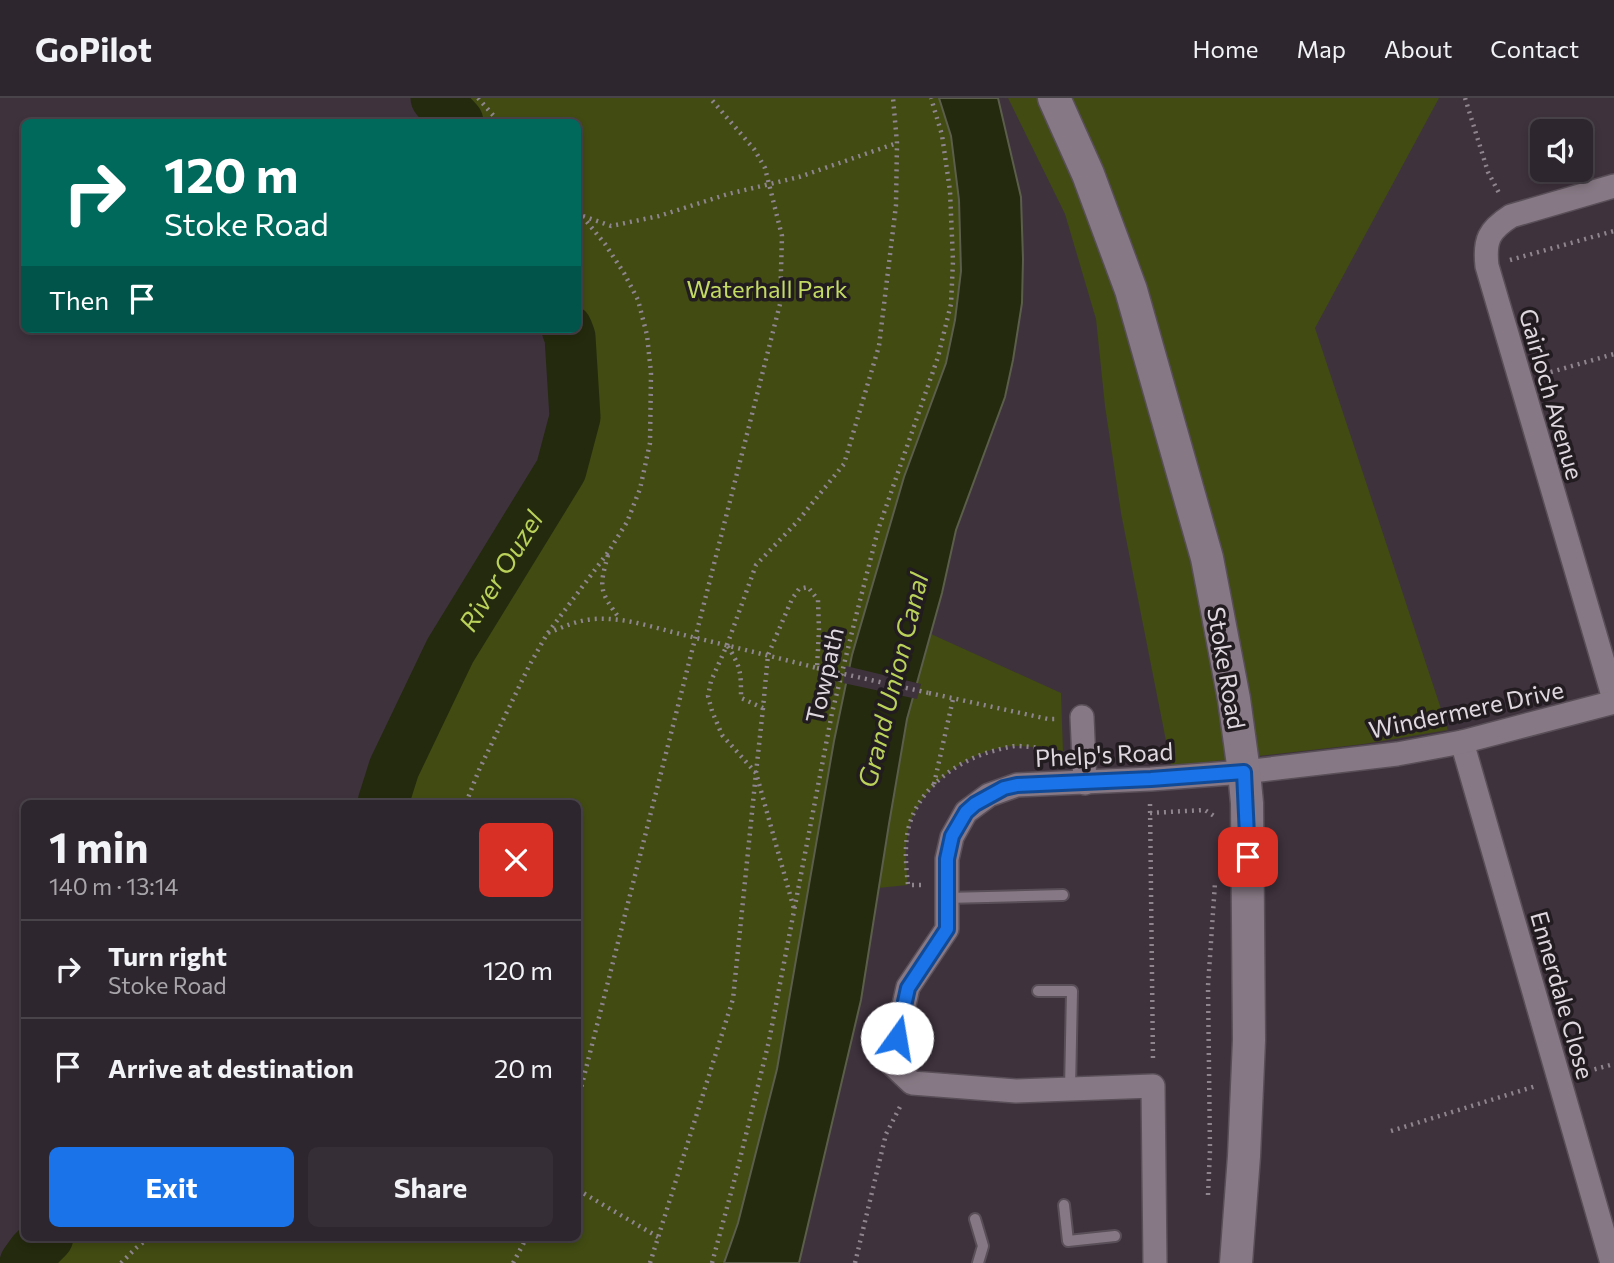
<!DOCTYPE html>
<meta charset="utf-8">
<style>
:root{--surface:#2e262e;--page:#362e36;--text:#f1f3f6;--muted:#a7a5aa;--line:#49434a;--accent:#1a73e8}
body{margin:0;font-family:Commissioner,sans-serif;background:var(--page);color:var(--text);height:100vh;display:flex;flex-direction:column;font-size:26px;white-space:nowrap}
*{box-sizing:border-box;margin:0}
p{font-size:23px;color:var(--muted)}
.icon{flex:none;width:38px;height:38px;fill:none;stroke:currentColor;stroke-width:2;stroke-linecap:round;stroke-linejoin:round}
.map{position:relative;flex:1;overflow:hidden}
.panel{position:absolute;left:21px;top:702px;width:560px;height:441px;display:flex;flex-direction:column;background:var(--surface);border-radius:10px;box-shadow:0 4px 10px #0003,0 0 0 2px var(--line)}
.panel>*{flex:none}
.guide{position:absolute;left:21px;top:21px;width:560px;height:214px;border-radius:10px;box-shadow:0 4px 10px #0003,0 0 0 2px var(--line);background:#00695c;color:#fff;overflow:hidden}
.buttons{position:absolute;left:1530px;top:21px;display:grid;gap:14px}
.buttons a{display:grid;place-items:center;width:63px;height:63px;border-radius:10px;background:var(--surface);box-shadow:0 4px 10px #0003,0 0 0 2px var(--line);font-size:35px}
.pin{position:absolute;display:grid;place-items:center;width:60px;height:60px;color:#fff;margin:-30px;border-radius:14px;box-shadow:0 4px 10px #0006}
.me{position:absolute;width:77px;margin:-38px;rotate:13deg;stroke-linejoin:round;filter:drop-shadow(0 0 5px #0008)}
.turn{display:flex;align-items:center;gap:24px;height:147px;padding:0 28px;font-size:32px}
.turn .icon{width:91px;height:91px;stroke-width:2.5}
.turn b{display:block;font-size:49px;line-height:60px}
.then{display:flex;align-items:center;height:66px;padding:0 28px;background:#0003;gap:14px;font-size:26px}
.round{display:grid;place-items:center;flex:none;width:74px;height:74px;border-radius:10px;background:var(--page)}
.overview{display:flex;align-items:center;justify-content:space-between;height:119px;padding:0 28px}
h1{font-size:42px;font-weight:700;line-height:52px}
.cta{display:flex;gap:14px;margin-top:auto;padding:14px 28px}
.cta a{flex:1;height:80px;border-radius:10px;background:var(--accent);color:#fff;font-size:28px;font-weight:700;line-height:80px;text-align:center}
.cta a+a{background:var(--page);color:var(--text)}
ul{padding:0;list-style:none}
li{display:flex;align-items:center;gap:21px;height:98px;padding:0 28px;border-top:2px solid var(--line)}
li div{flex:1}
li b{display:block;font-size:26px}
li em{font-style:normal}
header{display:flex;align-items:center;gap:42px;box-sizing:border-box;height:98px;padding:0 35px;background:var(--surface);border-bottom:2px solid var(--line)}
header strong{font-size:33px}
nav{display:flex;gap:38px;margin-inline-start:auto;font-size:24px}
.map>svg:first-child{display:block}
</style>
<header>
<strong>GoPilot</strong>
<nav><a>Home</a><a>Map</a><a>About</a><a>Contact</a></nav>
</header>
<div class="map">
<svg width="1614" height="1165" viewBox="0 0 1614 1165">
<rect width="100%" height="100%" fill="#3e323d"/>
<g fill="#414b12">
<path d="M436 0H939L951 38 959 102 961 173 955 222 946 265 904 379 834 643 777 971 738 1125 724 1165H25L33 1154 48 1139H578V705H383L394 670 450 553 561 372 575 319 570 239 567 231H578V24H458Z"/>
<path d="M1008 0H1439L1315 230 1448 632 1364 646 1171 668 1121 415 1105 308 1096 221 1065 116Z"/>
<path d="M931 536 1061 595 1063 653C1047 651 1030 648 1014 648 972 650 920 687 909 729 904 748 906 768 908 787L878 790 907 621Z"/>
</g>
<path fill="#242a0d" stroke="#5c5e4c" stroke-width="2" d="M939 0H998L1021 99 1023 161 1022 205 1013 262 1005 299 956 432 942 495 907 621 889 726 861 902 799 1165H724L738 1125 777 971 834 643 852 557 904 379 946 265 955 222 961 173 959 102 951 38Z"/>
<path fill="#3e323d" d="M846 568 921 586 917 601 843 585Z"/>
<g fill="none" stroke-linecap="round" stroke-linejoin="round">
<g stroke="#242a0d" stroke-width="51">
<path d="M436 0 458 24"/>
<path id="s1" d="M383 705 394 670 450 553 561 372 575 319 570 239 567 231"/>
<path d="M25 1165 33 1154 48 1139"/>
</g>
<g stroke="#594f58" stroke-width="14">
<g id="lane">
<path d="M946 800 1063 797"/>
<path d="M1038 893H1072L1070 991"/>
<path d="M1064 1107 1068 1143 1115 1138"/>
<path d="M975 1121 983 1148 978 1165"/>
</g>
</g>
<g stroke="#594f58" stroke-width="26">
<g id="street">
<path d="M1614 88 1511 118C1489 132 1484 142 1487 168L1614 601"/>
<path d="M1082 619 1085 685"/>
<path d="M1462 644 1612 1165"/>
<path d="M1155 1165 1153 988 1016 993 912 985 891 965 908 889 947 831V761L952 739 966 714 989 697 1017 687 1151 681 1244 674 1397 656 1462 644 1614 604"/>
</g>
</g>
<g stroke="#594f58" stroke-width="35">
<path id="secondary" d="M1054 0 1088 76 1131 192 1207 460 1234 601 1244 674 1247 705 1249 942 1244 1058 1236 1165"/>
</g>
<g stroke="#8f858e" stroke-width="4.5" stroke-dasharray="2 5" stroke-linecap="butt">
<path d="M478 0 499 24"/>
<path d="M1465 0 1488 74 1499 95"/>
<path d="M583 118 611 128 659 118 728 96 799 79 897 45"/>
<path d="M1510 162 1614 133"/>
<path d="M1544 276 1614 256"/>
<path d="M608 457C599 490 599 493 620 521"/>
<path d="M548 535C563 529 578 522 594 521 624 519 652 529 680 536 725 547 771 558 817 570L819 532 818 502 808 489 799 491 792 501 768 557 763 610 741 600C741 574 741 569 727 547"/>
<path d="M929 595 1048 621H1057"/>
<path d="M763 610 756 675 794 811"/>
<path d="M934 686 953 601"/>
<path d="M466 705 479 672 529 568 547 536 609 453 627 424 640 391 650 345 651 275 647 237 638 202 624 175 605 146 578 113"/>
<path d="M1150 706 1153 963"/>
<path d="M1150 715 1205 712 1217 720"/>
<path d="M921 787H908C906 768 904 747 909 728 919 691 954 665 989 654 998 652 1006 649 1015 648 1030 648 1044 651 1058 653"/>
<path d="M1581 975 1614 966"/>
<path d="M578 1002 780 206 782 138 765 70 754 51 710 0"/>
<path d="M1391 1033 1536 988"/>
<path d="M578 1092 658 1139"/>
<path d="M1208 1097 1210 1052 1208 888 1215 785"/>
<path d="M121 1165 136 1150 150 1139"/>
<path d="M513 1165 527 1139"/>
<path d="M650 1165 733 901 756 675 722 637 712 613 708 598 711 583 727 547 756 467 797 424 844 366 879 248 896 107 897 45 893 0"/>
<path d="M712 1165 739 1065 769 943 832 615 854 526 878 432 938 259 951 206 953 163 950 93 942 37 931 0"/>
<path d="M855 1165 886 1036 902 1005"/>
</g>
<use href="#lane" stroke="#867884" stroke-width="10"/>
<use href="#street" stroke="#867884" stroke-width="23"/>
<use href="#secondary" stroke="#867884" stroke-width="32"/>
<path stroke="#8f858e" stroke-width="4.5" stroke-dasharray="2 5" stroke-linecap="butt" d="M817 570 929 595"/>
</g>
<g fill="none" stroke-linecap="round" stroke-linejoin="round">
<g stroke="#114b97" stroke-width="18">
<path id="route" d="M897 940 908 890 947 831V761L952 738 966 714 975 706 1004 690 1017 687 1151 681 1244 674 1248 759"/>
</g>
<use href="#route" stroke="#1a73e8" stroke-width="12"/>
</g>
<g text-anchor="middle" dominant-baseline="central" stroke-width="7" stroke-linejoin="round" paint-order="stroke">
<g font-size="24" fill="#c3da63" stroke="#221c21">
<text x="767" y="190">Waterhall Park</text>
</g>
<g font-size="24" fill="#e0d8df" stroke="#221c21">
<text transform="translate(1552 296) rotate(74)">Gairloch Avenue</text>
<text transform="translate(1227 570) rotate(80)">Stoke Road</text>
<text transform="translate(824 577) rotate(-77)">Towpath</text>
<text transform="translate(1466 611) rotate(-12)">Windermere Drive</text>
<text transform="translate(1104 656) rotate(-3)">Phelp's Road</text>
<text transform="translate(1563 897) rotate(74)">Ennerdale Close</text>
</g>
<g font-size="26" font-style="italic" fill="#bad15a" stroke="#221c21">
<text stroke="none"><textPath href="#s1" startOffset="261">River Ouzel</textPath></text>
<text transform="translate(892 582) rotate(-76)">Grand Union Canal</text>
</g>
</g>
</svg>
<div class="buttons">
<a><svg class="icon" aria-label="sound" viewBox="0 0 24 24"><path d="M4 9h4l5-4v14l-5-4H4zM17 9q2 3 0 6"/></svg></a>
</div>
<div class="pin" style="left:1248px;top:759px;background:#d93025"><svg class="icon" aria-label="arrive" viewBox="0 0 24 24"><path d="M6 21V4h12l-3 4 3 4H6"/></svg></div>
<svg class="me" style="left:897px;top:940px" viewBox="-20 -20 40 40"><circle r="19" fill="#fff"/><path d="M0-13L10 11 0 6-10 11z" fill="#1a73e8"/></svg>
<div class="guide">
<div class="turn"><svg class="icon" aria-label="right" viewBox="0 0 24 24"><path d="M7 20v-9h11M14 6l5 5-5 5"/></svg><div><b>120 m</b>Stoke Road</div></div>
<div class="then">Then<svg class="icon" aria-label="arrive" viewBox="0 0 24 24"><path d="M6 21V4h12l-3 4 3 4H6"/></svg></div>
</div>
<section class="panel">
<div class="overview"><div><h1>1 min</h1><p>140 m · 13:14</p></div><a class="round" style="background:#d93025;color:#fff"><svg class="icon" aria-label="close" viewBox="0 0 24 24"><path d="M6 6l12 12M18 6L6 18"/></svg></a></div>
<ul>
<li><svg class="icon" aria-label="right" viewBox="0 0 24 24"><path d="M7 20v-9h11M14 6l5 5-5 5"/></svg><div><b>Turn right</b><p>Stoke Road</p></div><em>120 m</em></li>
<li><svg class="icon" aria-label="arrive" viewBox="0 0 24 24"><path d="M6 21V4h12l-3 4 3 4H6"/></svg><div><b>Arrive at destination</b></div><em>20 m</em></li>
</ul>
<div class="cta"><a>Exit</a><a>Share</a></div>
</section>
</div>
